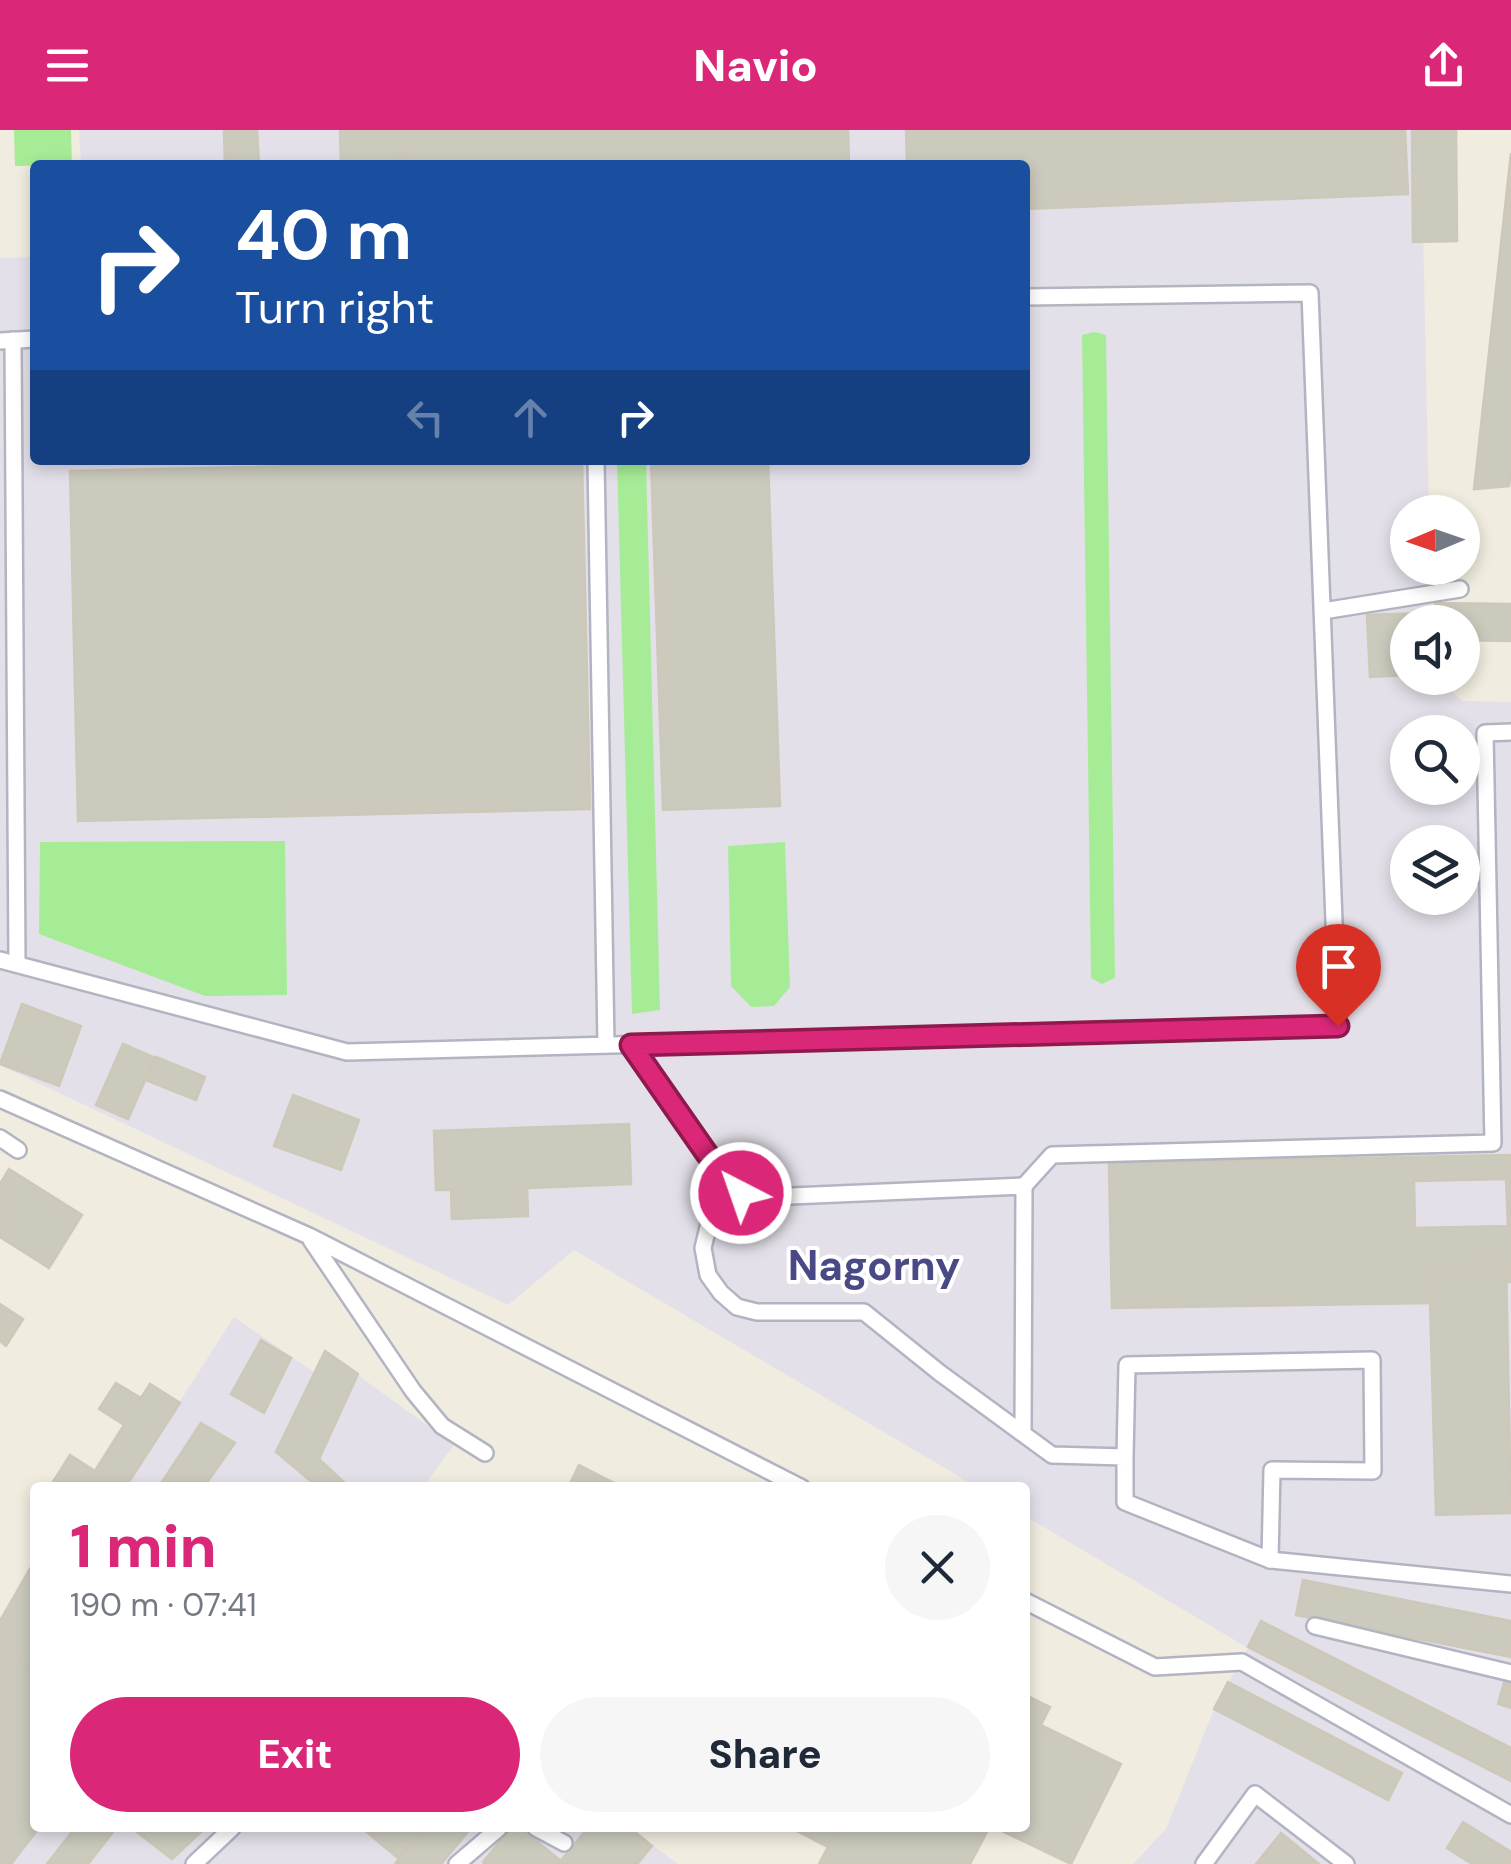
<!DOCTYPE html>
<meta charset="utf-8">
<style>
:root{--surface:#fff;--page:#f6f6f7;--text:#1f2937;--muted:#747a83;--accent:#db2777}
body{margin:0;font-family:"DM Sans",sans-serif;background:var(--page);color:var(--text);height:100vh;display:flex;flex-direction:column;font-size:38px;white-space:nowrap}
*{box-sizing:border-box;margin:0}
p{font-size:32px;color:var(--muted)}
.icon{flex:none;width:55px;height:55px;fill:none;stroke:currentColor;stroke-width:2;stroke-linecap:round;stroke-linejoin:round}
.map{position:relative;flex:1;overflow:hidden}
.panel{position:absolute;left:30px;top:1352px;width:1000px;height:350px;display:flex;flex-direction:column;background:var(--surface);border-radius:10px;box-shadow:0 5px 15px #0003}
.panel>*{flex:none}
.hud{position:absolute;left:30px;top:30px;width:1000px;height:305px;border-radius:10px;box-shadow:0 5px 15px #0003;background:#1a4fa0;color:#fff;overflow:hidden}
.needle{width:65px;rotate:268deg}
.fabs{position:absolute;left:1390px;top:365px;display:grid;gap:20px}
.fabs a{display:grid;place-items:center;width:90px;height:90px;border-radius:50%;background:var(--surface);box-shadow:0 5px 15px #0003;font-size:50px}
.pin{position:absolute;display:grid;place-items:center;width:85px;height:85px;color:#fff;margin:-102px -42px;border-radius:50% 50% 50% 0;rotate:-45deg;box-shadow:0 0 10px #0007}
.pin .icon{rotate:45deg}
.me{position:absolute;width:110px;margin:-55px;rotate:319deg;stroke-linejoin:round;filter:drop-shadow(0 0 8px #0008)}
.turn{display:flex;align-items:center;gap:35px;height:210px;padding:0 40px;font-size:45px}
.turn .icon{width:130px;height:130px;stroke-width:2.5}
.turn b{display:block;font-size:70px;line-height:85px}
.lanes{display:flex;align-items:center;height:95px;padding:0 40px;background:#0003;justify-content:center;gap:50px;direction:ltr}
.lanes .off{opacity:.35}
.round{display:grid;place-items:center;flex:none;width:105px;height:105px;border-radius:52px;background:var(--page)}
.headline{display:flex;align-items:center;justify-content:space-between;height:170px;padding:0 40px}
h1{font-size:60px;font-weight:800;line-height:75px;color:var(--accent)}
.cta{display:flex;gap:20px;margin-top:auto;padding:20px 40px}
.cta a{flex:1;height:115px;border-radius:60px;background:var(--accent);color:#fff;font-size:40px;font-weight:800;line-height:115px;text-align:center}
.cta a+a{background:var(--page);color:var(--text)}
header{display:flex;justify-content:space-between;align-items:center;height:130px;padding:0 40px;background:var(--accent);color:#fff;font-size:45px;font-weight:800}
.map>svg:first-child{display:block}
</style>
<header><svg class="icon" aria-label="menu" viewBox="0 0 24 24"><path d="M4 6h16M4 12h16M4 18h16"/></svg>Navio<svg class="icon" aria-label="share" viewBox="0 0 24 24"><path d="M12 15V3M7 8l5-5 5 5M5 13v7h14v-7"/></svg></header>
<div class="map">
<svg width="1511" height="1734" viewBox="0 0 1511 1734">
<rect width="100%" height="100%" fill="#f0ecdf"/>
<g fill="#e4e0e9" fill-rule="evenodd">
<path d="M79 0H1421L1429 382H1408V438H1430L1431 492H1408V548H1436L1462 571 1511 572V1734H1133L1166 1699 1214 1579 1248 1518 1025 1386V1358L977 1357 574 1120 508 1175 0 935V128L35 127V330H1025V35H81ZM1408 602H1462V658H1408ZM1408 712H1462V768H1408Z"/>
<path d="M234 1187 314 1242 325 1221 454 1315 423 1357 124 1358Z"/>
<path d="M35 1429V1698H630L678 1734H0V1488Z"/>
</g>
<g fill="#a6ec97">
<path d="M14 0H71L72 35 15 36Z"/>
<path d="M1094 202 1106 205 1115 848 1102 854 1091 848 1082 205Z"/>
<path d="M617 330H646L660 880 632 884Z"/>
<path d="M285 711 287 865 205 866 39 804 40 712Z"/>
<path d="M785 712 790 857 774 876 751 877 731 856 728 716Z"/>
</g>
<g fill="#cbcabd" stroke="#cdc8b8" stroke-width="2.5" fill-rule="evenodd">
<path d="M224 0H257L259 35H225Z"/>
<path d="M340 0H400L401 35H341Z"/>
<path d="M400 0H848L849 35H401Z"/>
<path d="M906 0H1405L1408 64 1025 79V35H907Z"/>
<path d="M1412 0H1456L1457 111 1413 112Z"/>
<path d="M1511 23V339L1509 356 1474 359Z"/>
<path d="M582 330 590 679 78 691 70 341Z"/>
<path d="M651 330H768L780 676 663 680Z"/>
<path d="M1435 473 1511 474V511L1462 510V492H1434Z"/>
<path d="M1429 483V492H1408V545L1370 547 1367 485Z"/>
<path d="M22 874 81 896 59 956 0 934Z"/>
<path d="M123 914 155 928 128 989 96 975Z"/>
<path d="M156 927 205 947 196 970 146 950Z"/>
<path d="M293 965 359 990 341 1040 274 1016Z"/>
<path d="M629 994 631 1054 527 1058 528 1086 452 1089 451 1060H436L434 1001Z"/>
<path d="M1511 1025V1152H1506V1133L1429 1135 1430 1173 1112 1178 1109 1033ZM1506 1049 1508 1096 1415 1098 1414 1051Z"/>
<path d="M9 1039 82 1085 49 1138 0 1107V1054Z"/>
<path d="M1506 1133 1511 1383 1436 1385 1429 1135Z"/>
<path d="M0 1174 23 1189 6 1216 0 1211Z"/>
<path d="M261 1210 291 1228 264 1283 231 1264Z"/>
<path d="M325 1221 358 1244 319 1329 350 1358H319L276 1322Z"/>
<path d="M116 1253 141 1268 150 1254 180 1273 125 1358H62L53 1352 70 1325 95 1341 124 1295 99 1279Z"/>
<path d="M201 1293 235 1313 203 1358H158Z"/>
<path d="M579 1335 624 1358H568Z"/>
<path d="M35 1430 34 1508 35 1541 0 1514V1491Z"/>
<path d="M1303 1450 1511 1491V1527L1296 1485Z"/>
<path d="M1261 1491 1511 1618V1651L1248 1517Z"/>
<path d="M0 1514 35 1541V1698H39L11 1734H0Z"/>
<path d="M1506 1546 1511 1547V1578L1498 1574Z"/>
<path d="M1228 1552 1402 1643 1388 1670 1214 1579Z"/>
<path d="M1025 1565 1050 1577 1041 1595 1121 1634 1071 1734 996 1698H1025Z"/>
<path d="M1463 1692 1511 1722V1734H1472L1447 1718Z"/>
<path d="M75 1698H116L88 1734H47Z"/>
<path d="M132 1698H205L172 1729Z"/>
<path d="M362 1698H425L399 1729Z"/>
<path d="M425 1698H471L441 1734H395Z"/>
<path d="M511 1698H521L561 1731 558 1734H485L483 1732Z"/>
<path d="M588 1698H630L652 1716 637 1734H558Z"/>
<path d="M791 1698H838L828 1717Z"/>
<path d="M838 1698H989L970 1734H819Z"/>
<path d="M1281 1703 1319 1734H1256Z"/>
</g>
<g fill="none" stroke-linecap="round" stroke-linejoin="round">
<g stroke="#b3b4c2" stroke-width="20">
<g id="lane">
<path d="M13 210 17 833"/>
<path d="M0 211 35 209"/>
<path d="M596 330 606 915"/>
<path d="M1323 481 1460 459"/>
<path d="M0 830 347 922 1338 896 1310 163 1025 167"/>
<path d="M631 915 707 1023 741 1063"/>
<path d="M0 969 309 1106 802 1358"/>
<path d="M0 1008 18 1020"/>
<path d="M1024 1056 1052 1025 1493 1013 1485 603 1511 602"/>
<path d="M311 1110 413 1261 442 1296 485 1323"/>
<path d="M1023 1304 1024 1056 744 1068 709 1093 703 1118 708 1145 721 1163 737 1177 757 1182H864L940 1243 1052 1325 1125 1327 1127 1235 1372 1230 1373 1341 1272 1340 1270 1430 1125 1372V1327"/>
<path d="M1270 1430 1511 1454"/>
<path d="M1025 1471 1155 1537 1242 1532 1511 1685"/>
<path d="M1315 1496 1511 1543"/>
<path d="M536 1698 564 1713"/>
<path d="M194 1734 232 1698"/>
<path d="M457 1734 499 1698"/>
<path d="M1204 1734 1255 1664 1346 1734"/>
</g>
</g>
<use href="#lane" stroke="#fff" stroke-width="15"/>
</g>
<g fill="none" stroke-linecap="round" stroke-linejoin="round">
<g stroke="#8e194d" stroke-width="25">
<path id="route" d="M741 1063 707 1024 631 915 1338 896"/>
</g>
<use href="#route" stroke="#db2777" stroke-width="18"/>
</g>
<g text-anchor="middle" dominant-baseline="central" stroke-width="8" stroke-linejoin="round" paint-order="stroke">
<g font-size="42" font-weight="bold" fill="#484985" stroke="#fff">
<text x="874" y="1135">Nagorny</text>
</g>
</g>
</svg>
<div class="fabs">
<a><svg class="needle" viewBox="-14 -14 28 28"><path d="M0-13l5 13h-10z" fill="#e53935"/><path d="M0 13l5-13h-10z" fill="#747a83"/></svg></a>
<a><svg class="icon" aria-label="sound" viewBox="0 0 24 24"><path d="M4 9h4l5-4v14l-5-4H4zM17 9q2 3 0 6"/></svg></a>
<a><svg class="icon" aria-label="search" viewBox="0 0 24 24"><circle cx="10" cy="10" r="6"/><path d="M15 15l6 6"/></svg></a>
<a><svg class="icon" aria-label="layers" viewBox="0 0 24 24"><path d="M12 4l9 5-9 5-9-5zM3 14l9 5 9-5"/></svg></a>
</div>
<div class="pin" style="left:1338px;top:896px;background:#d93025"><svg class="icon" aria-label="arrive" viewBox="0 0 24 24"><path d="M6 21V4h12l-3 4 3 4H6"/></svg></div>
<svg class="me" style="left:741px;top:1063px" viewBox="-20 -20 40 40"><circle r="17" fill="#db2777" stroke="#fff" stroke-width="3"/><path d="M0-11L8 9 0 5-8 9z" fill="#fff"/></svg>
<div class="hud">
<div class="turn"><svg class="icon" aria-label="right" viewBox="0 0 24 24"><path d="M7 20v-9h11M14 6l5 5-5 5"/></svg><div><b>40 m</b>Turn right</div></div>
<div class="lanes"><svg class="icon off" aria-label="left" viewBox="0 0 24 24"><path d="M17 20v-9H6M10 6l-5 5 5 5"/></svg><svg class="icon off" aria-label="ahead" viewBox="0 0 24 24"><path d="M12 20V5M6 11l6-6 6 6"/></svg><svg class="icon" aria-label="right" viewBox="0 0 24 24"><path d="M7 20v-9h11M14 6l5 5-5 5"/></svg></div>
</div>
<section class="panel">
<div class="headline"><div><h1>1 min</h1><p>190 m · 07:41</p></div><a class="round"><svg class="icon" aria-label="close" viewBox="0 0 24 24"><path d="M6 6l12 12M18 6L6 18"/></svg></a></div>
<div class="cta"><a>Exit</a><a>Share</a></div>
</section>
</div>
